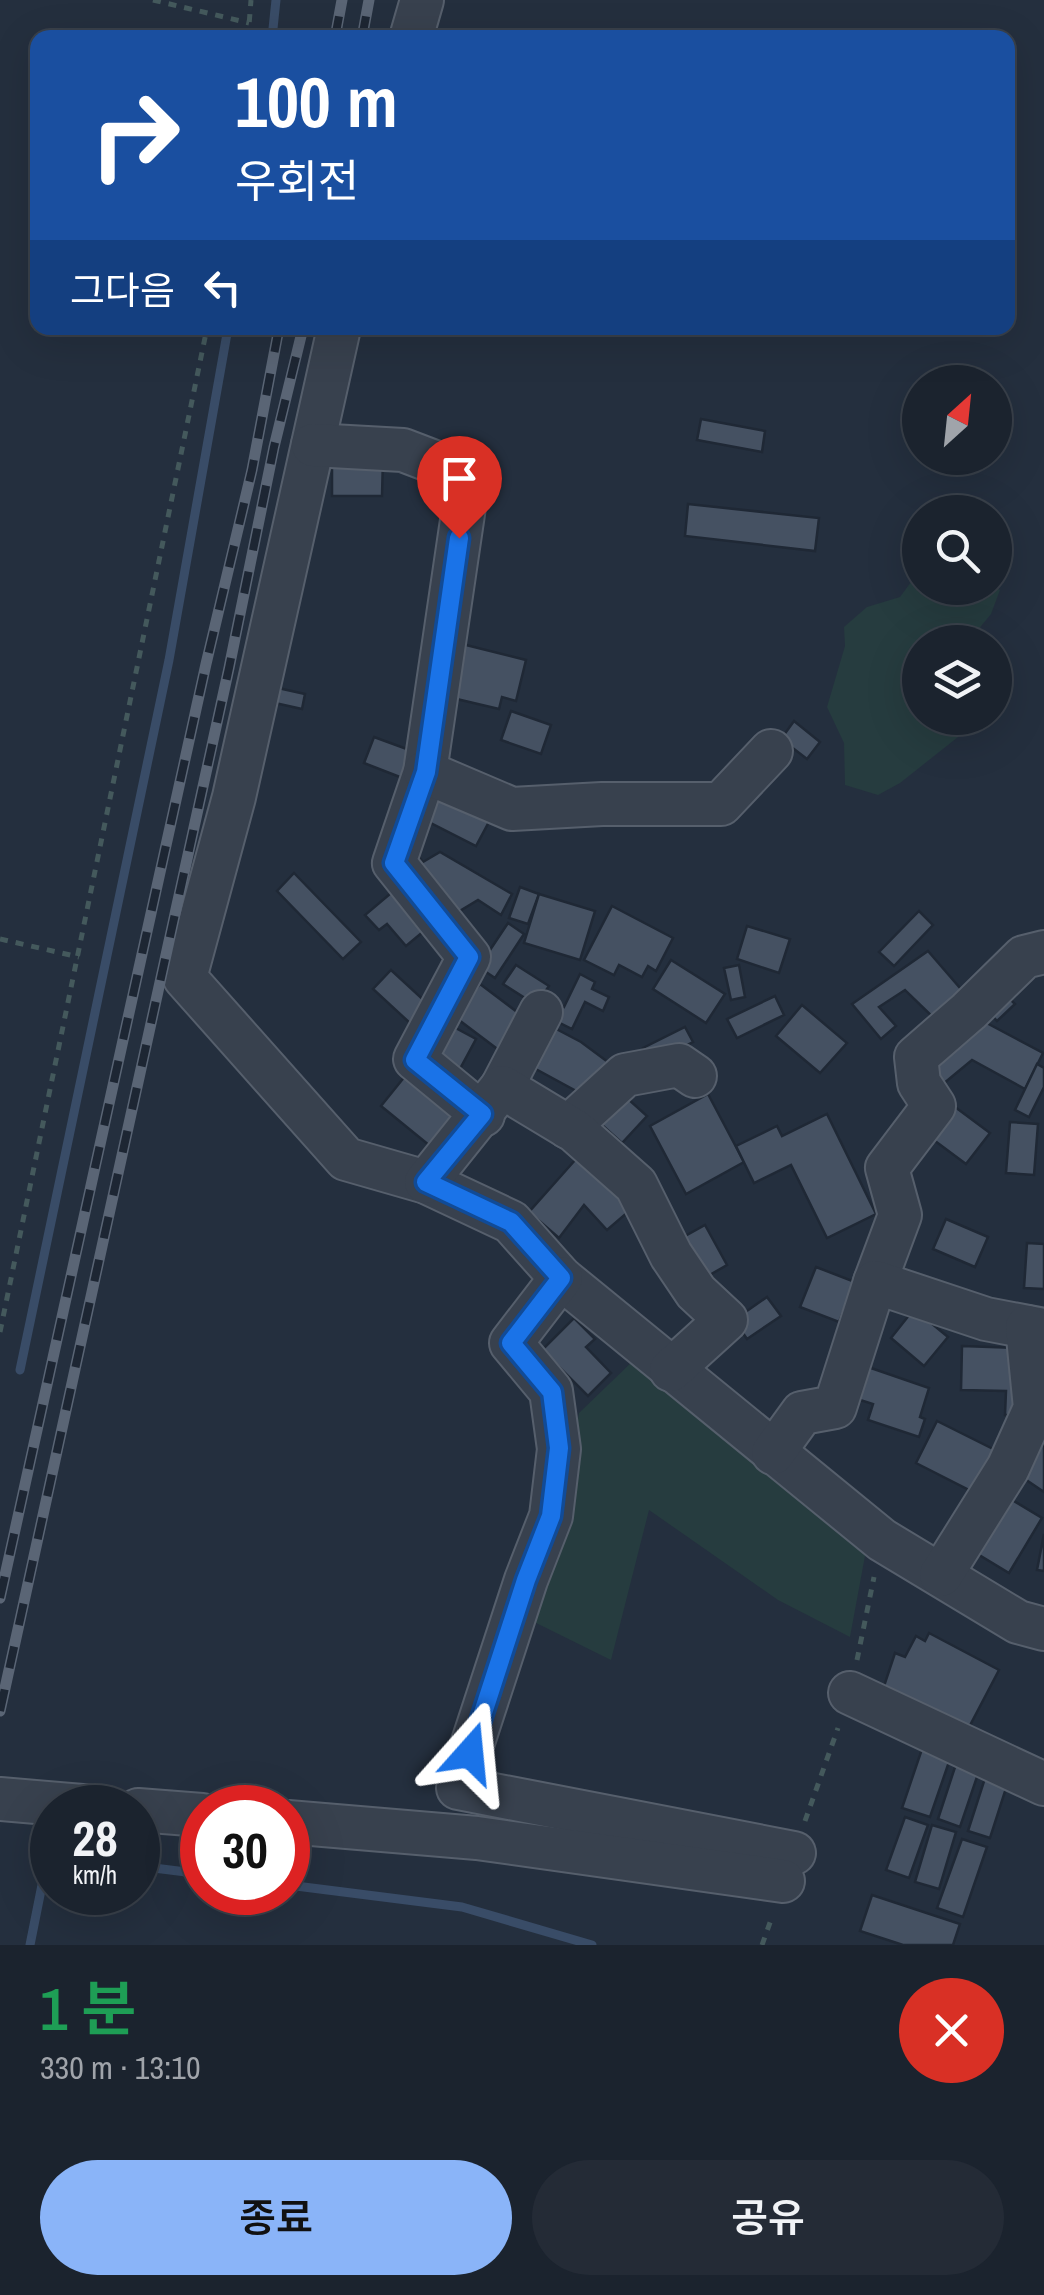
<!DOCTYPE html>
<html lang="ko">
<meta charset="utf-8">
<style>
:root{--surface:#1b232e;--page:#242b36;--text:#f1f3f6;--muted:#a0a4aa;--line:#39404a;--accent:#8ab4f8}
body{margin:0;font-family:"Archivo Narrow","Noto Sans KR",sans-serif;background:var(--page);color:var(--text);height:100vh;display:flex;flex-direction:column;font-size:38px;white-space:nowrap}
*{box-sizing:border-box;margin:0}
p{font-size:32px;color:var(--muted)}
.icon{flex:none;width:55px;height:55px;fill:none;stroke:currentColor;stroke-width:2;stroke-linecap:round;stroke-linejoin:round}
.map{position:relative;height:1945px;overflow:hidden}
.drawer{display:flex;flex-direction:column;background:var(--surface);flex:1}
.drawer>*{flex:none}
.banner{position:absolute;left:30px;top:30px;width:985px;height:305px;border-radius:20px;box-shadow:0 10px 40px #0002,0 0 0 2px var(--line);background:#1a4fa0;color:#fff;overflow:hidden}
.needle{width:65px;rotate:27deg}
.fabs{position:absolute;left:902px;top:365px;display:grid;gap:20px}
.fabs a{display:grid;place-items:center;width:110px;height:110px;border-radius:50%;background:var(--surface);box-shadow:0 10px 40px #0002,0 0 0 2px var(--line);font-size:50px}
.speed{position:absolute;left:30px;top:1785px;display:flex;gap:20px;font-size:50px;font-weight:700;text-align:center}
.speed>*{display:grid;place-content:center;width:130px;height:130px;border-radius:50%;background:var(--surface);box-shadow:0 10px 40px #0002,0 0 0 2px var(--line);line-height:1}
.speed small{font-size:25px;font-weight:400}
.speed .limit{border:15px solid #d22;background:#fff;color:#111}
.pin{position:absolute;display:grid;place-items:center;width:85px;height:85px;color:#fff;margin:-102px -42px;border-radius:50% 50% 50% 0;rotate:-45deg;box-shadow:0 0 10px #0007}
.pin .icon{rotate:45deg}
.me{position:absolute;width:110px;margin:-55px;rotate:18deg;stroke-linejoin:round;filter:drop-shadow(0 0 8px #0008)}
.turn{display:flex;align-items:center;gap:35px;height:210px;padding:0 40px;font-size:45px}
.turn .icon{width:130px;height:130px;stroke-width:2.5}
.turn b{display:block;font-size:70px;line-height:85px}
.then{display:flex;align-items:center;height:95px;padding:0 40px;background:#0003;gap:20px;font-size:38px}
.round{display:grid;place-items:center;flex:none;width:105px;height:105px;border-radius:52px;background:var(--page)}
.head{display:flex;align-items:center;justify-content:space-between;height:170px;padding:0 40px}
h1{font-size:60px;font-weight:600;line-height:75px;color:#1e9e55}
.button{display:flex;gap:20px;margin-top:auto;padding:20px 40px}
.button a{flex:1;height:115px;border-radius:60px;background:var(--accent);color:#111;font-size:40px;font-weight:600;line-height:115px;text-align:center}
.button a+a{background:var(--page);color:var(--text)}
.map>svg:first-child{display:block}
</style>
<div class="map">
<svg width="1044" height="1945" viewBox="0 0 1044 1945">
<rect width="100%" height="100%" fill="#242f3e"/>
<g fill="#263c3f">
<path d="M920 570V588L995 587 1000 590 991 614 968 642H920V718H958V737L900 783 878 795 845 785 844 743 827 707 845 646 844 627 867 607 900 597Z"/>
<path d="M636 1358 867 1545 850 1637 778 1600 649 1510 611 1660 528 1619 566 1488 579 1413Z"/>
</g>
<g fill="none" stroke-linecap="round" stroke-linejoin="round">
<g stroke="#394c67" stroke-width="9">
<path d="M272 38 276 0"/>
<path d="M20 1370 169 660 228 328"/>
<path d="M138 1866 202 1874"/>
<path d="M288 1885 462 1907 592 1945"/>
<path d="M30 1945 48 1855H52"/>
</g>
</g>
<g fill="#455162" stroke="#1f2835" stroke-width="2.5">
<path d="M701 419 765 431 762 452 697 440Z"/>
<path d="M332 458H383L382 496H332Z"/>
<path d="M688 504 819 518 815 551 685 536Z"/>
<path d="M458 643 526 660 516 701 502 697 499 709 444 696Z"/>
<path d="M278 688 305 694 302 709 275 703Z"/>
<path d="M511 711 551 725 541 754 501 740Z"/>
<path d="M794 721 820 742 807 759 781 739Z"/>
<path d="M374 737 415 752 405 779 364 763Z"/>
<path d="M434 788 491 818 476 846 419 817Z"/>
<path d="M414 851 423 862 440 852 512 894 501 915 478 900 448 918 405 860Z"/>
<path d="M294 873 361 942 343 959 277 891Z"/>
<path d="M520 887 539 894 528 924 509 918Z"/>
<path d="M397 888 430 926 406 946 387 924 379 930 365 915Z"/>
<path d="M539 894 595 911 580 960 524 943Z"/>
<path d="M612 906 673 938 656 971 648 966 642 977 619 965 614 975 584 960Z"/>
<path d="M919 911 933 925 894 966 879 952Z"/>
<path d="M508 923 524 934 495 978 474 964 485 947 490 950Z"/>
<path d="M747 926 790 939 779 973 737 959Z"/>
<path d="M928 951 966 995 937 1021 905 990 879 1007 896 1026 881 1039 852 1004Z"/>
<path d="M671 960 725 994 706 1023 653 989Z"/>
<path d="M516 965 549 986 536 1005 503 984Z"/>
<path d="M739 965 745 997 731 1000 724 968Z"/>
<path d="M391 970 429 1005 411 1024 373 989Z"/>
<path d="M580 974 595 982 592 989 609 997 603 1011 585 1002 572 1029 550 1018 557 1003 564 1007Z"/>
<path d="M480 984 529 1021 504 1054 455 1017Z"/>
<path d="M1005 994 1015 1004 997 1021 988 1011Z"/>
<path d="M775 996 784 1015 737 1038 727 1019Z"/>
<path d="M802 1005 847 1043 820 1073 776 1036Z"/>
<path d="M981 1020 1043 1053 1025 1089 972 1060 943 1084 927 1066Z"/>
<path d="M541 1021 581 1042 616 1068 591 1099 521 1061Z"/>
<path d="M450 1025 476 1039 455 1078 430 1064Z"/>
<path d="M685 1027 693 1042 651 1063 643 1048Z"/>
<path d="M1037 1064 1044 1068V1087L1029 1117 1015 1110Z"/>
<path d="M410 1070 464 1113 435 1150 381 1106Z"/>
<path d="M617 1089 647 1116 622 1143 592 1116Z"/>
<path d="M708 1094 744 1162 686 1194 650 1126Z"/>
<path d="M951 1104 990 1133 966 1164 927 1135Z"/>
<path d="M827 1114 876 1214 827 1238 791 1165 754 1183 736 1146 777 1126 782 1136Z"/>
<path d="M1010 1122 1038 1124 1034 1175 1006 1173Z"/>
<path d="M584 1150 635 1206 607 1230 584 1205 559 1238 529 1212Z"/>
<path d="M946 1219 988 1237 975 1267 933 1249Z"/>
<path d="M705 1225 727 1265 701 1280 678 1240Z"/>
<path d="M1027 1243 1044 1244V1289L1024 1288Z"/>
<path d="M816 1267 855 1282 839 1322 800 1307Z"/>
<path d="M767 1297 781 1316 747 1339 734 1320Z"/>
<path d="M914 1309 948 1337 924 1366 891 1338Z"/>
<path d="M574 1318 595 1339 586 1347 611 1373 588 1396 542 1350Z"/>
<path d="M962 1346 1021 1348 1020 1415H1005L1006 1391 961 1390Z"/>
<path d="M868 1367 929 1388 920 1417 925 1419 919 1437 868 1420 873 1404 857 1399Z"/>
<path d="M937 1421 1003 1454 981 1496 916 1463Z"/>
<path d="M1039 1438 1044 1441V1492L1016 1473Z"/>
<path d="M999 1492 1042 1518 1009 1573 966 1547Z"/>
<path d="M1044 1534V1571L1037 1570Z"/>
<path d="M929 1633 999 1670 967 1731 883 1689 895 1653 905 1657 916 1636 925 1641Z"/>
<path d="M922 1749 950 1759 930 1817 902 1808Z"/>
<path d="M957 1761 980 1768 960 1827 938 1819Z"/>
<path d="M987 1772 1009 1779 990 1838 968 1831Z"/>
<path d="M905 1817 928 1825 909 1878 886 1870Z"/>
<path d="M932 1825 956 1832 939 1889 915 1882Z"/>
<path d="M962 1839 987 1847 963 1917 937 1908Z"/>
<path d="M872 1895 960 1924 953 1945H903L860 1931Z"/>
</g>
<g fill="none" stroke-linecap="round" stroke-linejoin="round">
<g stroke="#565f6c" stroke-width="46">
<g id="minor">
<path d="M411 38 422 0"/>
<path d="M339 328 234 797 185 978 346 1159 426 1182 511 1222 561 1278 882 1540 1018 1622 1044 1629"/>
<path d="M313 445 403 450 437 463 465 500 425 772 394 863 469 957 415 1059 483 1115"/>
<path d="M425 772 512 809 602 804H721L771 751"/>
<path d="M502 1087 541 1012"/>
<path d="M568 1127 625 1075 679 1065 695 1076"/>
<path d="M426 1182 502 1087 575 1131 636 1185 671 1255 696 1292 726 1320 671 1370"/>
<path d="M561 1278 511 1343 551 1391 559 1449 551 1516 526 1580 458 1788 794 1853"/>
<path d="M875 1282 900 1215 887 1168 934 1106 919 1083 916 1057 969 1011 1024 957 1044 952"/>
<path d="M773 1453 802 1413 835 1407 875 1282 986 1319 1044 1330"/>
<path d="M941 1575 1008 1468 1035 1408 1027 1327"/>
<path d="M850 1693 1044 1784"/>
<path d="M0 1799 106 1808"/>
<path d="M138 1810 202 1815"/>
<path d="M288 1822 477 1838 783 1881"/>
</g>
</g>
<g stroke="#44595c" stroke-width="5" stroke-dasharray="8 8" stroke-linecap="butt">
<path d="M153 0 249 23"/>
<path d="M248 38 251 0"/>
<path d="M0 939 79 957"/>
<path d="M0 1332 207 328"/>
<path d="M857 1660 874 1577"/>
<path d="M805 1821 838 1728"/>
<path d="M762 1945 772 1917"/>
</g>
<use href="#minor" stroke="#38414e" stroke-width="42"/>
<g stroke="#5a6575" stroke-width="11">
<g id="rail">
<path d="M335 38 342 0"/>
<path d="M362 38 369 0"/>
<path d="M0 1598 206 664 252 470 279 328"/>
<path d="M0 1711 229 668 274 447 303 328"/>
</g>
</g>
<use href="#rail" stroke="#1d2633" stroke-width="8" stroke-dasharray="22" stroke-linecap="butt"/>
</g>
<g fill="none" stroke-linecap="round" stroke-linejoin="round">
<g stroke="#114b97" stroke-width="25">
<path id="route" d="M459 538 426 772 394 863 469 957 415 1060 482 1114 426 1182 511 1222 561 1278 511 1343 552 1392 559 1448 551 1516 526 1580 470 1753"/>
</g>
<use href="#route" stroke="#1a73e8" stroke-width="18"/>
</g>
</svg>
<div class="fabs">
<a><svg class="needle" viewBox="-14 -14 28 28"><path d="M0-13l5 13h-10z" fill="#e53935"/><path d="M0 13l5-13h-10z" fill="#a0a4aa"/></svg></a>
<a><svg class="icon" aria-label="search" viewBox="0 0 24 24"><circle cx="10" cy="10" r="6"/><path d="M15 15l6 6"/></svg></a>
<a><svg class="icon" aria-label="layers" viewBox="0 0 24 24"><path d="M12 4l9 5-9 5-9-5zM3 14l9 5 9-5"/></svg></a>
</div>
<div class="speed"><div>28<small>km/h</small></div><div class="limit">30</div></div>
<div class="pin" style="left:459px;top:538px;background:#d93025"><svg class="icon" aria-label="arrive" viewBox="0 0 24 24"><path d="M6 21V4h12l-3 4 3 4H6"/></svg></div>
<svg class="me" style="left:470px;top:1753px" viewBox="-20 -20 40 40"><path d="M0-17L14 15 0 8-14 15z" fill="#1a73e8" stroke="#fff" stroke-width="4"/></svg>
<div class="banner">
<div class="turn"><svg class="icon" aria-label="right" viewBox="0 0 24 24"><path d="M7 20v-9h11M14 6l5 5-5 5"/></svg><div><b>100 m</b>우회전</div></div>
<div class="then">그다음<svg class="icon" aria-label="left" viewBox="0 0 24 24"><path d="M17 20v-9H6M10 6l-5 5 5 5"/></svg></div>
</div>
</div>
<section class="drawer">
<div class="head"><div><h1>1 분</h1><p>330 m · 13:10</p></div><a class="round" style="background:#d93025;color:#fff"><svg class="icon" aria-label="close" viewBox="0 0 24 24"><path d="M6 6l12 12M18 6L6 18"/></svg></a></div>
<div class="button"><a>종료</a><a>공유</a></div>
</section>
